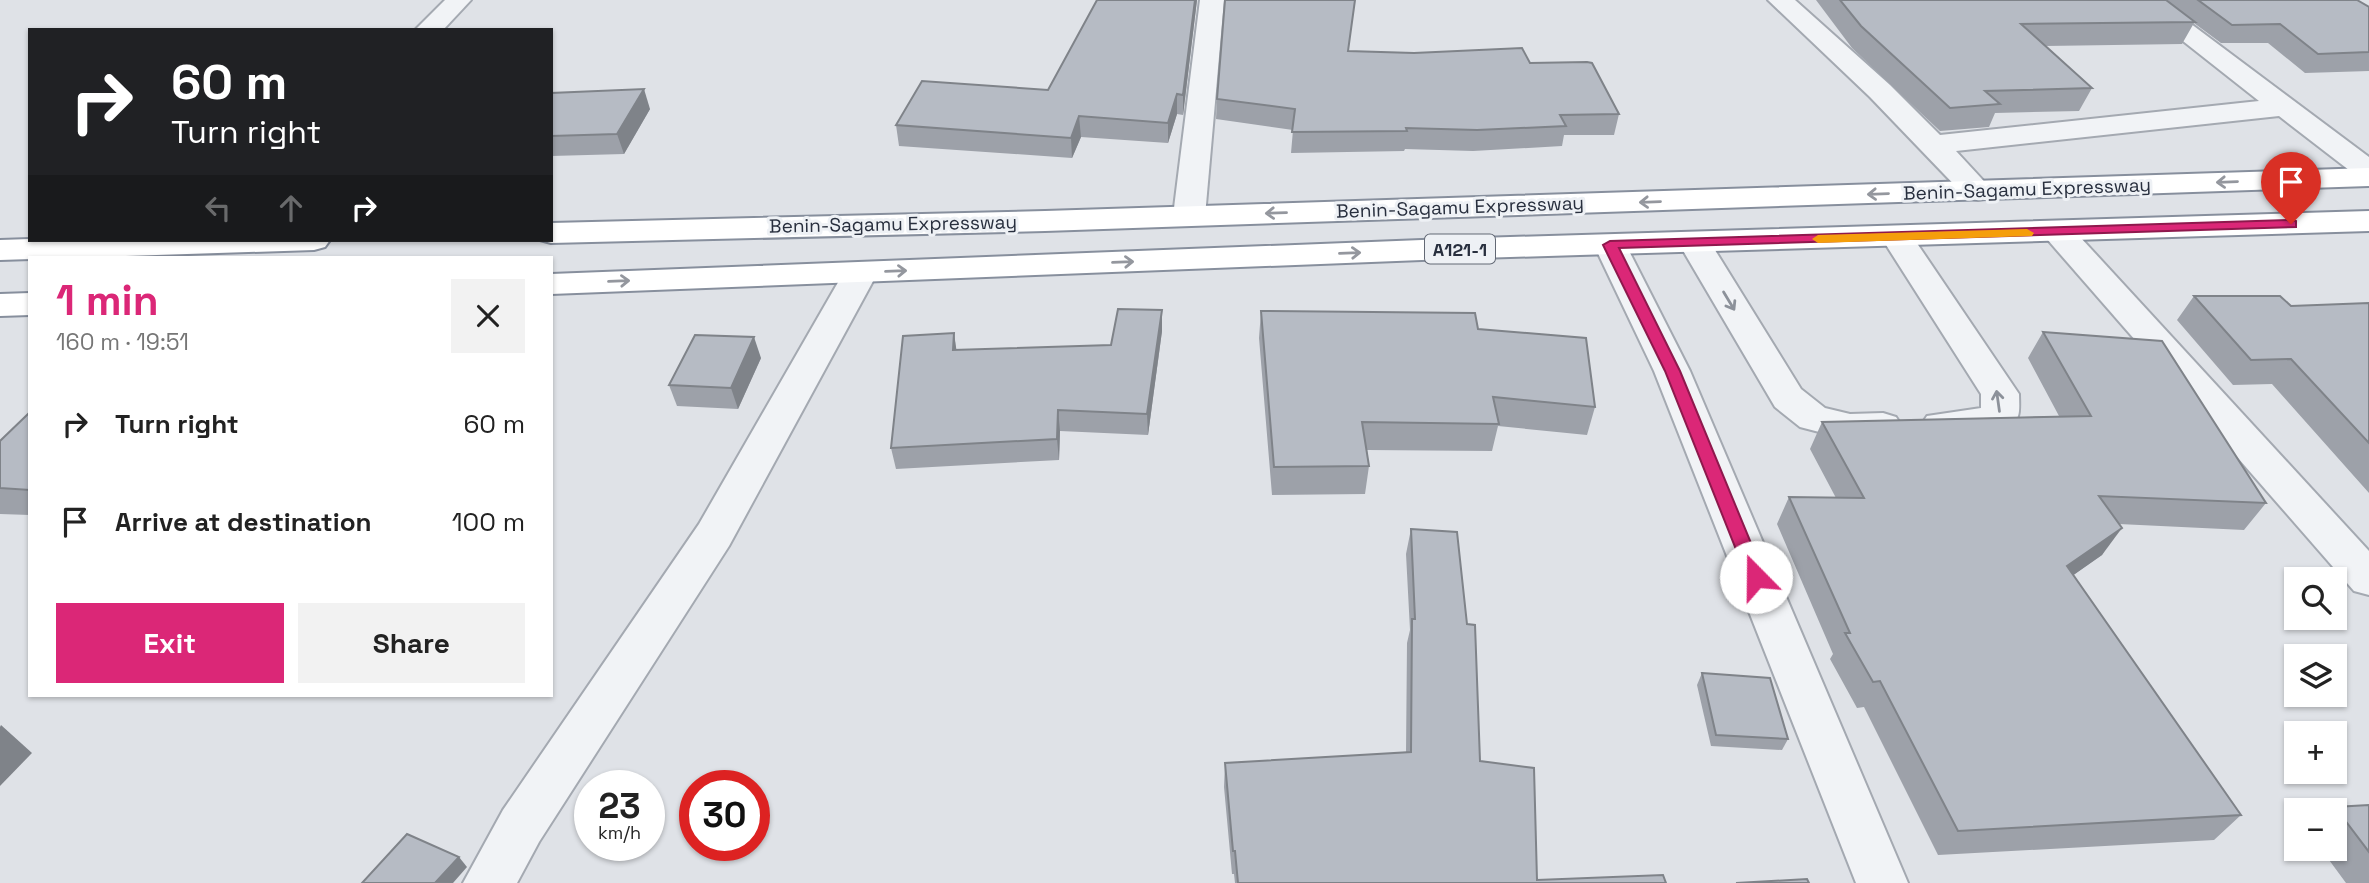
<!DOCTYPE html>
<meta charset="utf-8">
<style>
:root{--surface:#fff;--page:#f2f2f2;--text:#222;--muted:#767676;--accent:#db2777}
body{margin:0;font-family:"Space Grotesk",sans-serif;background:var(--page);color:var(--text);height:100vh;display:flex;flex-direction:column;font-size:26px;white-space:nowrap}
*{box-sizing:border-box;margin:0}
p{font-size:23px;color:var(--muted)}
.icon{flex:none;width:38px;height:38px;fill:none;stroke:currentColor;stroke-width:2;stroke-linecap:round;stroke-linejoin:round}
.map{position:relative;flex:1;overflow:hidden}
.details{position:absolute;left:28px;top:256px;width:525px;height:441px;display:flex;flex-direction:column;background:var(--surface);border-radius:0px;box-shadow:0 2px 5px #0004}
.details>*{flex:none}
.hud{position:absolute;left:28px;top:28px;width:525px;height:214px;border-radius:0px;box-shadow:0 2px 5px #0004;background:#202124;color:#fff;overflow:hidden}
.controls{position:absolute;left:2284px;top:567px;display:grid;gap:14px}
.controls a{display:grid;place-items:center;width:63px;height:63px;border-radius:0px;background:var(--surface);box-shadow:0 2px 5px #0004;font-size:35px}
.speed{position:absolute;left:574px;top:770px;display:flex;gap:14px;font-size:35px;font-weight:700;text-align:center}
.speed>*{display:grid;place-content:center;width:91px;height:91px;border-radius:50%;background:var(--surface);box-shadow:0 2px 5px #0004;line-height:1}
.speed small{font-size:18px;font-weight:400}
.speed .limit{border:10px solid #d22;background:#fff;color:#111}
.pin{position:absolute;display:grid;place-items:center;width:60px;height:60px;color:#fff;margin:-72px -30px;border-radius:50% 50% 50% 0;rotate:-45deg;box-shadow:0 0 7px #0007}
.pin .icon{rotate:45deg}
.me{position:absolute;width:77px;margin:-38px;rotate:338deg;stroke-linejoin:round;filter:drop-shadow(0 0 5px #0008)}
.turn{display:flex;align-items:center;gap:24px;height:147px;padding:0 28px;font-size:32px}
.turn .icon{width:91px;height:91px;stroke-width:2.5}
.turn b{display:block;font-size:49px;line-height:60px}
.lanes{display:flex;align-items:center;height:66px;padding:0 28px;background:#0003;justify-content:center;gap:35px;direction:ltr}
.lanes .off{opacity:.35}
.round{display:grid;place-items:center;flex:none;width:74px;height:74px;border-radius:0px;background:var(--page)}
.head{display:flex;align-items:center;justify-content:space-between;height:119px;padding:0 28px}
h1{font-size:42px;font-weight:700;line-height:52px;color:var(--accent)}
.cta{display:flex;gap:14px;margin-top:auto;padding:14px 28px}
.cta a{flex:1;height:80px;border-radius:0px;background:var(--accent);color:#fff;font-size:28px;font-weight:700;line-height:80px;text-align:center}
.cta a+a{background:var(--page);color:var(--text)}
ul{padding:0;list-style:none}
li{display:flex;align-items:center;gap:21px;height:98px;padding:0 28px}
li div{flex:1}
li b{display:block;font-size:26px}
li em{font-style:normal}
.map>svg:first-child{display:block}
</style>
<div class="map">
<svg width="2369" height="883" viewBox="0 0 2369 883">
<rect width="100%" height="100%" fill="#dfe2e7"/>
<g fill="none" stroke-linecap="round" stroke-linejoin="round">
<g stroke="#a4a9b1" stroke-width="4">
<g id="minor">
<path d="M445 0H471L443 30H415Z"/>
<path d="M1200 0H1224L1205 216 1200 223 1189 225 1178 223 1173 216Z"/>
<path d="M1768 0H1795L1890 85 1940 135 2259 101 2131 0H2159L2369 157V180L2358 177 2279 116 1956 151 1993 191 1989 198 1978 200 1967 198 1870 97Z"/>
<path d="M2058 222 2069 225 2369 551V595L2354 591 2047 239 2042 232 2047 225Z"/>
<path d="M1897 227 1908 230 2019 394C2019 401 2020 410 2018 416 2011 439 1946 440 1927 434L1921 425 1927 416 1981 408V394L1881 237 1886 230Z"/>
<path d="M1694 232 1705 235 1710 242 1801 389 1825 408 1850 414 1883 413 1896 417 1902 426 1896 435 1883 439 1850 440 1800 427 1775 407 1678 242 1683 235Z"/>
<path d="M1610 235 1621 238 1626 245 1690 371 1908 883H1856L1654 371 1594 245 1599 238Z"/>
<path d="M861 262 873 265 878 272 729 546 539 842 517 883H463L503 810 699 524 844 272 849 265Z"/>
</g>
</g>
<g stroke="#878f9d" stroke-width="4">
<g id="highway">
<path d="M2369 168V186L1045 231 551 243 540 240H551V223L1045 211Z"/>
<path d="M2369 211V231L1447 259 551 294V274L1447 239Z"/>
<path d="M0 240 30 239 330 240 325 247 314 250 0 260Z"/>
<path d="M30 293V315L0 316V294Z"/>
</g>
</g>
<use href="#minor" fill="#f1f3f6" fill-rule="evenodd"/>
<use href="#highway" fill="#fff" fill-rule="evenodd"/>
</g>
<g fill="#9da1a9">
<path d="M1097 0H1197L1183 115 1177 114 1168 143 1081 137 1072 158 899 146 896 125 1048 90Z"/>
<path d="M1816 0H2357L2369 7V71L2305 73 2268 43H2221L2194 23 2182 44 2045 46 2092 88 2079 111 1995 113 1989 127 1940 131 1852 48Z"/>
<path d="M1349 51 1530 63 1619 114 1614 135H1564L1562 146 1473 151 1405 149 1404 151 1291 153 1293 130 1216 119 1217 99Z"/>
<path d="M551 93 650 109 624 154 551 156Z"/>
<path d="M2194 296 2291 306 2369 303V493L2272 384 2233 385 2177 320Z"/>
<path d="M1261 311 1478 329 1595 407 1587 435 1498 426 1492 451 1367 450 1369 466 1365 494 1272 495 1259 338Z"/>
<path d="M1162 331 1148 435 1060 431 1059 460 896 469 891 448 954 333 956 350 1111 345Z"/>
<path d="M2043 332 2266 503 2244 530 2119 524 2102 555 2073 575 2241 815 2214 840 1938 855 1864 707 1857 708 1830 659 1833 654 1777 524 1789 497 1836 498 1810 449 1822 422 2059 416 2028 358Z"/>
<path d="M761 358 738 409 677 406 669 385Z"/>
<path d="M30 415V515L0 514V441Z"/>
<path d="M1411 529 1480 761 1537 880 1666 883H1235L1234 874H1232L1224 787 1225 763 1406 753 1407 643 1410 630 1406 554Z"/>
<path d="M1702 673 1788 739 1782 750 1711 746 1697 685Z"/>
<path d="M2369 805V883H2346L2321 849H2334V810H2330L2335 807Z"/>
</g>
<g fill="#7f8389">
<path d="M1195 0H1197L1183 115V95Z"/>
<path d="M644 89 650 109 624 154 617 134Z"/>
<path d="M1177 94V114L1168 143V123Z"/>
<path d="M1079 116 1081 137 1072 158 1071 138Z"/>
<path d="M1162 310V331L1148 435 1147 414Z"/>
<path d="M954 333 957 354 953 350Z"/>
<path d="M754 337 761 358 738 409 731 388Z"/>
<path d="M1058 410 1060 431 1059 460 1057 439Z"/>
<path d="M2122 528 2102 555 2048 593 2067 566Z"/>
<path d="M1 725 32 753 0 786V727Z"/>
<path d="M459 857 467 867 453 883H435Z"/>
</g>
<g fill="#b6bbc4" stroke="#7f8389" stroke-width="2">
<path d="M1097 0H1195L1183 95 1177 94 1168 123 1079 116 1071 138 896 125 922 81 1048 90Z"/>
<path d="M1225 0H1355L1348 51 1414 53 1522 48 1530 63 1587 62 1592 63 1619 114 1560 115 1566 126 1477 130 1406 128 1407 131 1292 132 1295 109 1217 99Z"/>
<path d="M1840 0H2166L2195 22 2021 24 2092 88 1985 91 2000 104 1950 108 1861 26Z"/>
<path d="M2198 0H2357L2369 7V52L2318 54 2280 24 2232 25Z"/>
<path d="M644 89 617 134 551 136V93Z"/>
<path d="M2194 296H2280L2291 306 2369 303V443L2291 359 2251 360Z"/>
<path d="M1118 309 1162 310 1147 414 1058 410 1057 439 891 448 903 336 954 333 953 350 1111 345Z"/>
<path d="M1261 311 1475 313 1478 329 1586 338 1595 407 1493 397 1499 424 1362 422 1369 466 1274 467Z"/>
<path d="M2043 332 2162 341 2266 503 2099 496 2122 528 2067 566 2241 815 1958 831 1880 681 1873 682 1845 633H1850L1789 497 1864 498 1822 422 2091 416Z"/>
<path d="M695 335 754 337 731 388 669 385Z"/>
<path d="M28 414 30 415V490L0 488V441Z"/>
<path d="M1411 529 1457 532 1467 624 1475 625 1480 761 1534 768 1537 880 1663 875 1666 883H1238L1235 851H1233L1225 763 1411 752 1412 619H1415Z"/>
<path d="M1702 673 1770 678 1788 739 1716 735Z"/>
<path d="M2369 805V852L2335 807Z"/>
<path d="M407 834 459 857 435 883H362Z"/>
<path d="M1807 879 1809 883H1736Z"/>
</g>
<defs><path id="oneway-shaft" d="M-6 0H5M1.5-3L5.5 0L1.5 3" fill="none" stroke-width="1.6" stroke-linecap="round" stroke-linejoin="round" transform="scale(1.75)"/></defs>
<g stroke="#94979e">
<use href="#oneway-shaft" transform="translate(2227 182) rotate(178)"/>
<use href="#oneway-shaft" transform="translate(1878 194) rotate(178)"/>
<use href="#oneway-shaft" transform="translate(1650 202) rotate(178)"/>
<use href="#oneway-shaft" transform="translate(1276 213) rotate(178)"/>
<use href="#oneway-shaft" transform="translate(1350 253) rotate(-2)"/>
<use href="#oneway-shaft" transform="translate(1123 262) rotate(-2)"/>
<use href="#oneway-shaft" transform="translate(896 271) rotate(-2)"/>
<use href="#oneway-shaft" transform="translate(619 281) rotate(-2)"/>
</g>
<g stroke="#8c919a">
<use href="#oneway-shaft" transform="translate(1729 301) rotate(59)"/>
<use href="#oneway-shaft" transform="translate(1998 401) rotate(-98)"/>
</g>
<path fill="#db2777" stroke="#8e194d" stroke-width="2" d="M2291 220 2296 221V227L1619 248 1680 371 1765 577 1762 582H1750L1747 577 1665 371 1603 245 1610 241Z"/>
<path fill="#f59e0b" d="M2027 229 2034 233 2032 236 1818 243 1812 239 1818 235Z"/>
<g text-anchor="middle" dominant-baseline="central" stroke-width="6" stroke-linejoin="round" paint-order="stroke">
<rect fill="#eef1f5" stroke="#636975" stroke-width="2" x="1425" y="234.5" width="70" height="29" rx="5"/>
<g font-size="18" font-weight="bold" fill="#282f3e">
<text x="1460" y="249">A121-1</text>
</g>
<g font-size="19" fill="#282f3e" stroke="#eef1f5">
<text transform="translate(2027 189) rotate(-2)">Benin-Sagamu Expressway</text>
<text transform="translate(1460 207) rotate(-2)">Benin-Sagamu Expressway</text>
<text transform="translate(893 224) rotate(-1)">Benin-Sagamu Expressway</text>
</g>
</g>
</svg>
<div class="controls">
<a><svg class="icon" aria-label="search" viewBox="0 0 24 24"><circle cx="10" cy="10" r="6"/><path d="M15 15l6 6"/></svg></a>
<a><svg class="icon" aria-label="layers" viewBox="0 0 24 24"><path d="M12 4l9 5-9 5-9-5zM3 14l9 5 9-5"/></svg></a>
<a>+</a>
<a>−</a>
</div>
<div class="speed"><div>23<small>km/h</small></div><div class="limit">30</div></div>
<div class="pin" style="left:2291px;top:224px;background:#d93025"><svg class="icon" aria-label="arrive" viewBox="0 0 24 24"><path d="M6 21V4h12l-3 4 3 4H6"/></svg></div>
<svg class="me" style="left:1756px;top:577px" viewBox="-20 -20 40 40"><circle r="19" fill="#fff"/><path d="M0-13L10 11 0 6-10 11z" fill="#db2777"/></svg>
<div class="hud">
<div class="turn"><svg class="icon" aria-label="right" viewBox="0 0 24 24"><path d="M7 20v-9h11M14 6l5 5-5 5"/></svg><div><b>60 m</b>Turn right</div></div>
<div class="lanes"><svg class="icon off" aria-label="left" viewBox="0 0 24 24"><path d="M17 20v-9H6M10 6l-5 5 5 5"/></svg><svg class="icon off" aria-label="ahead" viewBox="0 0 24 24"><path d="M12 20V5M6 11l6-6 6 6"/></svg><svg class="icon" aria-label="right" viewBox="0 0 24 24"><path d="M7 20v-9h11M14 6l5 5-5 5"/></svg></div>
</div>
<section class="details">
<div class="head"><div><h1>1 min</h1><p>160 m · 19:51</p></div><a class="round"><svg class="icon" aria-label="close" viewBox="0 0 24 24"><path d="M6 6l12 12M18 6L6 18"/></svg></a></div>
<ul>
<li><svg class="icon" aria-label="right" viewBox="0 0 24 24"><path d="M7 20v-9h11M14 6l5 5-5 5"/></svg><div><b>Turn right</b></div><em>60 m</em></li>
<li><svg class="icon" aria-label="arrive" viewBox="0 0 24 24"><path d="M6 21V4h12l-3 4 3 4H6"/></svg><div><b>Arrive at destination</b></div><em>100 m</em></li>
</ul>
<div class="cta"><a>Exit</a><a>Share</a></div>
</section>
</div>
